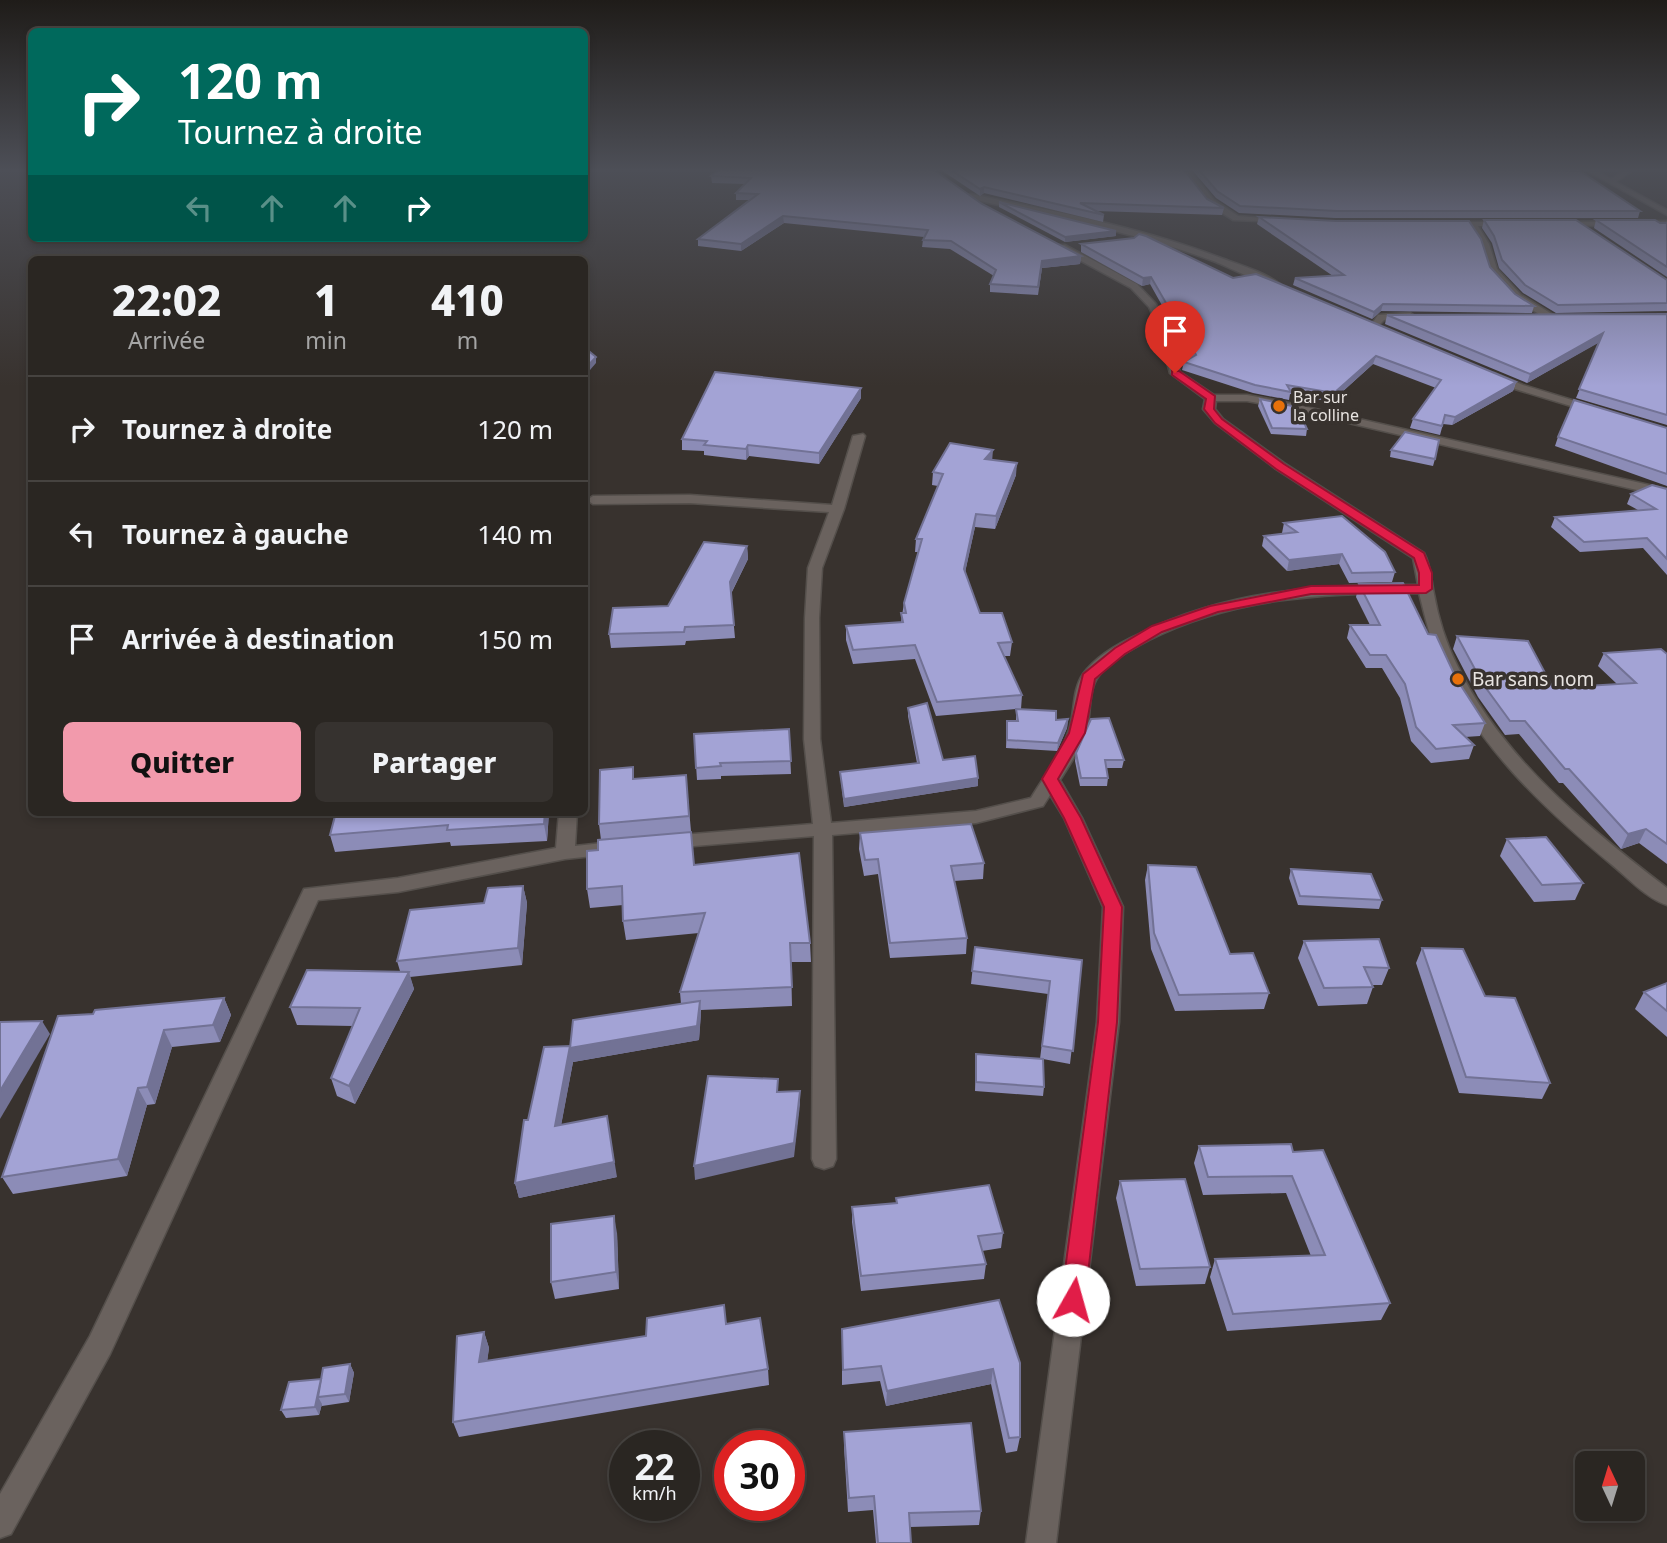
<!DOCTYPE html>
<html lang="fr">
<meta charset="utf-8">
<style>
:root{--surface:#2a2622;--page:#36322f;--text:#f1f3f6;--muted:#a5a5a5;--line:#464340;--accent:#f29aac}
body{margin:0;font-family:"Noto Sans",sans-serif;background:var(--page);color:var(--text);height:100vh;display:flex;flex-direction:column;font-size:26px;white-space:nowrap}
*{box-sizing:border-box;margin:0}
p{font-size:23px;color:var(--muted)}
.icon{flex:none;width:38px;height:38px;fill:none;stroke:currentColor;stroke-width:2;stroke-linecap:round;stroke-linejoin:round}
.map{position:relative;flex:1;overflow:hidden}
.panel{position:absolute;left:28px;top:256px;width:560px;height:560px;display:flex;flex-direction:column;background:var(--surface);border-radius:10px;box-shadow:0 4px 10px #0003,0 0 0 2px var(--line)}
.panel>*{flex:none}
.hud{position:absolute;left:28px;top:28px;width:560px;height:214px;border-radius:10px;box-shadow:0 4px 10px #0003,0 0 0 2px var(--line);background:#00695c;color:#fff;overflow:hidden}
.needle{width:46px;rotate:356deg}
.buttons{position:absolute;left:1575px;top:1451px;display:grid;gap:14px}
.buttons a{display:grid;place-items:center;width:70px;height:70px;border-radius:10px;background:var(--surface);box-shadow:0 4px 10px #0003,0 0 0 2px var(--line);font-size:35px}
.speed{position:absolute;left:609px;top:1430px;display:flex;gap:14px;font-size:35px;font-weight:700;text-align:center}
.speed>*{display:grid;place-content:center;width:91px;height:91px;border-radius:50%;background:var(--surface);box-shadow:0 4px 10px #0003,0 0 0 2px var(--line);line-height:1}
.speed small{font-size:18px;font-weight:400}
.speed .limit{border:10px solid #d22;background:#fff;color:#111}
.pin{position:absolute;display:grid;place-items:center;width:60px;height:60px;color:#fff;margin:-72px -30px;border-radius:50% 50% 50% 0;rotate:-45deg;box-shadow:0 0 7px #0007}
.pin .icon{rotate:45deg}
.me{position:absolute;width:77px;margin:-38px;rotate:7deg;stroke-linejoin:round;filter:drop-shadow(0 0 5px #0008)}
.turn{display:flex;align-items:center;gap:24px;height:147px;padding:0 35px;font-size:32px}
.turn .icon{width:91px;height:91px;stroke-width:2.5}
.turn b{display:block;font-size:49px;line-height:60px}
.lanes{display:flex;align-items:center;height:66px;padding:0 35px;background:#0003;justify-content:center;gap:35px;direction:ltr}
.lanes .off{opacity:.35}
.eta{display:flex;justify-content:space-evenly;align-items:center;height:119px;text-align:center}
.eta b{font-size:42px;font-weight:800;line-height:49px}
.button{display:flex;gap:14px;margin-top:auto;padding:14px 35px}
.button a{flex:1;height:80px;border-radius:10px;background:var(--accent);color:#111;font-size:28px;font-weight:800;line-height:80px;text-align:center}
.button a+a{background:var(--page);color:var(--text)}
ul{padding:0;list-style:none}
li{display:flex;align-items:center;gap:21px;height:105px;padding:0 35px;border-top:2px solid var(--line)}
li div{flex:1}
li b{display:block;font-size:26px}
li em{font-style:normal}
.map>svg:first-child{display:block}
</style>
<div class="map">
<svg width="1667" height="1543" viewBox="0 0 1667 1543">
<rect width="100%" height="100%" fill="#38322e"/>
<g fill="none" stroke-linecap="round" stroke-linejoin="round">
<g stroke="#544f4b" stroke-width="3">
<g id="minor">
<path d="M1182 170H1189L1214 200 1238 216 1286 220 1282 222 1233 220 1208 204Z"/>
<path d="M1586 170H1595L1611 179 1625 170H1633L1616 182 1667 210V215Z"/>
<path d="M970 194C1054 211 1140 227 1221 258 1240 265 1264 272 1280 284 1271 289 1228 267 1216 262 1136 232 1051 217 967 198Z"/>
<path d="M1667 221V225L1559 226 1555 224 1559 222Z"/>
<path d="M1447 222H1509L1506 226H1478L1489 244 1497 269 1521 295 1555 316 1570 317V321H1550L1515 299 1489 270 1481 244 1469 226H1444Z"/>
<path d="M1059 245H1065L1137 284 1156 304 1167 326 1180 372 1214 395H1247L1280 401 1667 489V497L1280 407 1247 401H1216L1215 409 1223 419 1284 463 1424 553C1431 566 1431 580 1434 594 1438 617 1446 643 1457 665 1502 758 1586 826 1667 888V905C1647 899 1627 877 1611 864 1544 809 1473 742 1439 660 1430 639 1425 616 1419 593 1326 593 1234 597 1149 640 1132 649 1109 661 1098 677 1088 691 1091 713 1087 729 1082 747 1070 764 1060 780L1082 818 1123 907 1119 1022 1056 1543H1026L1097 1022 1103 907 1064 818 1050 795 1043 806 976 823 832 835 836 1159 833 1166 824 1169 815 1166 812 1159 814 836 670 848 663 846 661 842 663 838 670 836 813 824 804 739 805 618 808 568 829 512 690 503 593 504 587 500 593 496 690 495 832 505 853 436 863 434 865 436 844 509 822 568 819 618 820 739 831 823 976 811 1031 798C1044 776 1061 756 1069 730 1075 712 1072 690 1083 674 1096 656 1119 643 1139 634 1226 590 1321 584 1418 585L1413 558 1276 469 1215 423 1203 409 1205 399 1170 373 1157 326 1149 307 1131 288 1059 249Z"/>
<path d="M1410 313 1415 316 1413 318 1384 320 1376 328 1371 325 1378 315Z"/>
<path d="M1494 373 1523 385 1598 408 1600 410 1594 413 1515 389 1490 378V374Z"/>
<path d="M559 812H577L575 846 621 841 628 843 630 847 628 851 621 853 565 859 398 892 318 900 110 1354 11 1534 0 1538V1494L90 1336 304 889 398 878 556 848Z"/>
</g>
</g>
<use href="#minor" fill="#6a625e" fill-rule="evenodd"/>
</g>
<g fill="#8c8cb7">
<path d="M718 170 982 204 1081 256 1080 264 1042 268 1038 295 990 292V284L994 276 950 249 922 247 923 240 924 237 784 223 741 251 698 246V239L749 200H736V193L745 184 712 183 711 176Z"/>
<path d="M941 170H1184L1207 199 1224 208 1222 215 1095 211 1104 215 1103 222 984 193 980 196Z"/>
<path d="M1192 170H1544L1640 211 1638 218H1335L1239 213 1216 198Z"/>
<path d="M999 202 1116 231V236L1065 242 999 207Z"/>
<path d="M1259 217 1490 267 1515 294 1534 306 1532 313 1381 311 1372 319 1293 285 1295 278 1333 276 1257 224Z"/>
<path d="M1484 220 1667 280V311L1556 313 1523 293 1499 268 1492 243 1482 228Z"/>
<path d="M1596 220 1667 223V277L1594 228Z"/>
<path d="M1081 244 1233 278 1516 382 1513 391 1452 425 1443 424 1440 435 1410 428 1413 419 1436 388 1373 364 1331 402 1290 394 1289 400 1253 393 1182 370 1184 362 1191 357 1150 284 1142 286 1081 252Z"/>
<path d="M1667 314V425L1576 398 1599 342 1527 383 1385 324 1387 315Z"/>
<path d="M861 398 819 464 749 456 746 460 704 455V451L682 450V439Z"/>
<path d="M1260 399 1307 429 1306 436 1271 434 1258 406Z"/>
<path d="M1667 428V486L1555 446 1558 437Z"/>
<path d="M1391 450 1435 459 1433 466 1390 457Z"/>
<path d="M992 460 1016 475 995 529 975 527 965 572 980 613 1012 642 1010 656H1004L1022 695 1021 709 1056 720 1068 719 1067 728 1057 751 1006 748 1007 721H1016V709L936 716 915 659 853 664 846 640V626L901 622 904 603 918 552H915L916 539 938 486 932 485 933 472Z"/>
<path d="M1667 489V575L1643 548 1580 552 1551 527 1555 517 1638 510 1627 504 1631 494Z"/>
<path d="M1284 523 1395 572 1392 582 1349 583 1339 564 1287 571 1262 546 1264 536 1283 534 1282 533Z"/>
<path d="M747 546 748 559 731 594 735 638 686 641 685 645 611 648 609 634 668 606Z"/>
<path d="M1359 584 1428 634 1485 723 1480 736 1465 737 1474 745 1469 759 1431 763 1411 741 1400 698 1382 668H1366L1347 638 1350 625H1370L1356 597Z"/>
<path d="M1457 636 1553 688 1617 684 1598 666 1604 653 1667 654V864L1639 843 1621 849 1563 783H1559L1519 734 1505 735 1478 697 1453 649Z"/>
<path d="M908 708 943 760 978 786 844 807 840 772 917 763 908 716Z"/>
<path d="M789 729 791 774 721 776V779L697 780 694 734Z"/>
<path d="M1076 753 1124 760 1122 768H1106L1108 778 1107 786H1080L1075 761Z"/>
<path d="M633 767 634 779 686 775 694 865 810 943 811 962H791L792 1006 701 1010 699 1040 573 1062 561 1125 617 1177 519 1198 515 1183 528 1120 570 1046 681 1004 680 992 699 933 626 940 623 921V905L590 908 587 889 601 840 599 824Z"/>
<path d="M336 812H549L547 841 451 846 450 842 335 852 330 835Z"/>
<path d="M860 833 984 863 983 879 954 881 967 938 966 954 890 958 878 874 864 876 859 849Z"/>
<path d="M1507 839 1583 883 1575 900 1534 902 1500 856Z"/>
<path d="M1148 865 1230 954 1269 993 1264 1009 1175 1011 1151 949 1145 880Z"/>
<path d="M1291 869 1382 900 1379 909 1298 905 1289 878Z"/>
<path d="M523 886 527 903 522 965 410 977 414 989 355 1104 337 1096 331 1078 353 1026 297 1025 290 1007 400 971 397 961 484 903Z"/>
<path d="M1304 941 1389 968 1382 985H1372L1373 987 1367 1004 1318 1006 1298 958Z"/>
<path d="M975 947 1082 960 1070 1064 1043 1059 1044 1087 1043 1096 975 1091 976 1054 1040 1059 1048 994 971 984Z"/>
<path d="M1422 948 1485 996 1550 1083 1542 1099 1459 1093 1416 963Z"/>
<path d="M1667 983V1037L1635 1009 1644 992Z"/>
<path d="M224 998 231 1015 220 1042 172 1047 155 1104 147 1105 127 1176 13 1194 2 1177 93 1014Z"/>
<path d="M1199 1146 1293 1152 1390 1303 1381 1320 1227 1331 1210 1277 1215 1259 1311 1256 1286 1193 1203 1195 1194 1163Z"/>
<path d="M1120 1181 1210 1267 1205 1284 1136 1286 1116 1198Z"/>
<path d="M896 1198 1003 1233 1001 1248 982 1251 986 1264 984 1279 861 1291 852 1222V1207L896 1203Z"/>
<path d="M617 1233 619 1289 555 1299 551 1282Z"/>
<path d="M999 1300 1020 1437 1017 1451 1006 1453 991 1384 886 1406 880 1381 842 1385V1329Z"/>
<path d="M726 1324 768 1369 769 1385 459 1437 453 1422 484 1332 489 1348 487 1361Z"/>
<path d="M350 1364 354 1373 349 1402 322 1406V1404L319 1415 286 1418 281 1410 321 1379Z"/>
<path d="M844 1432 981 1511 979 1525 910 1527 911 1543H876L873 1510 848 1512 844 1447Z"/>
</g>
<g fill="#727295">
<path d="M984 187V193L980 196V189Z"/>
<path d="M783 216 784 223 741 251V244Z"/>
<path d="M1116 231V236L1065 242V237Z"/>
<path d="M1081 256 1080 264 1042 268 1038 295 1042 261Z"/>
<path d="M1151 277 1150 284 1142 286 1143 278Z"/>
<path d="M1383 304 1381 311 1372 319 1374 312Z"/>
<path d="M1603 333 1600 342 1527 383 1530 374Z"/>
<path d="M1376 356 1373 364 1331 402 1334 393Z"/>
<path d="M596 357V363L584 377V370Z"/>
<path d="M1516 382 1513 391 1452 425 1455 417Z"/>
<path d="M861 388V398L819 464V453Z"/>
<path d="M748 445 749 456 746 460V449Z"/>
<path d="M993 450 992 462 985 459Z"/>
<path d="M1017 463 1016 475 995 529 996 516Z"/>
<path d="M976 514 975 527 963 582 964 569Z"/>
<path d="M747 546 748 559 730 595V582Z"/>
<path d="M1342 554 1339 564 1287 571 1289 560Z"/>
<path d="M1068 719 1067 728 1057 751 1058 743Z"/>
<path d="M978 778V786L844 807V799Z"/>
<path d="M545 812H549L547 841 544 824Z"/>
<path d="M1646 829 1639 843 1621 849 1628 834Z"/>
<path d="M523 886 527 903 522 965 518 948Z"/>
<path d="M409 972 414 989 355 1104 349 1086Z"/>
<path d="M224 998 231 1015 220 1042 213 1025Z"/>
<path d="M700 1001 701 1015 699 1040 573 1062 558 1142 555 1126 570 1046Z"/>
<path d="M42 1021 50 1034 0 1119V1091Z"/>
<path d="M164 1030 172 1047 155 1104 147 1087Z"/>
<path d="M138 1088 147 1105 127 1176 118 1159Z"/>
<path d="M800 1091V1105L794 1157 695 1180 694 1166Z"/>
<path d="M607 1116 617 1177 519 1198 515 1183Z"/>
<path d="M614 1216 617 1233 619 1289 616 1272Z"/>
<path d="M484 1332 489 1348 485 1378 479 1362Z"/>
<path d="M350 1364 354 1373 349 1402 345 1394Z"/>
<path d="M993 1369 991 1384 886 1406 887 1391Z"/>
<path d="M321 1379 318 1397 322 1404 319 1415 315 1407Z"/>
</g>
<g fill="#a3a3d5" stroke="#727295" stroke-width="2">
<path d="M718 170H934L982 204 1081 256 1042 261 1038 287 990 284 996 270 951 241 923 240 928 230 783 216 741 244 698 239 758 194 736 193 751 178 711 176Z"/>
<path d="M951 170H1184L1207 199 1224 208 1080 203 1104 215 984 187 980 189Z"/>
<path d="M1199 170H1544L1580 171 1640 211H1337L1240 206 1217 191Z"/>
<path d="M999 202 1116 231 1065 237Z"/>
<path d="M1259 217 1336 221H1469L1481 239 1490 267 1515 294 1534 306 1383 304 1374 312 1295 278 1344 275Z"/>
<path d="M1484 220H1576L1667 280V303L1558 305 1525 285 1502 260 1494 236Z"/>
<path d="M1596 220H1655L1660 223H1667V267Z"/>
<path d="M1139 234 1146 236 1233 278 1256 274 1271 280 1516 382 1455 417 1445 415 1442 426 1413 419 1441 380 1376 356 1334 393 1287 385 1291 392 1255 385 1184 362 1196 355 1151 277 1143 278 1081 244 1134 238Z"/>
<path d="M1667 314V415L1579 389 1603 333 1530 374 1387 315Z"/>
<path d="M584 347 596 357 584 370Z"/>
<path d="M715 372 861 388 819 453 748 445 746 449 704 445 707 441 682 439Z"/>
<path d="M1260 399 1297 407 1307 429 1272 428Z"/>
<path d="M1574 400 1667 428V474L1558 437Z"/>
<path d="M1405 432 1439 440 1435 459 1391 450Z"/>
<path d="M950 443 993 450 985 459 1017 463 996 516 976 514 964 569 980 613H1002L1012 642 998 643 1022 695 937 702 915 645 853 650 846 626 903 622 901 613H906L904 603 922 539H916L943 474 933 472Z"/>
<path d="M1652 485 1667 489V559L1647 538 1584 542 1555 517 1656 509 1631 494Z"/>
<path d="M1342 516 1385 552 1395 572 1352 573 1342 554 1289 560 1264 536 1297 532 1284 523Z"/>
<path d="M704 542 747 546 730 582 734 625 685 627 684 632 609 634 613 608 668 606Z"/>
<path d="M1403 583 1428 634 1436 635 1456 678 1485 723 1453 725 1474 745 1436 749 1416 727 1405 684 1386 655H1370L1350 625H1380L1359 584Z"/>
<path d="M1457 636 1528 641 1553 688 1636 683 1604 653 1661 649 1667 654V844L1646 829 1628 834 1569 769H1565L1525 721H1510L1483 684Z"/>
<path d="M927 703 943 760 975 756 978 778 844 799 840 772 919 763 908 708Z"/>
<path d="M1016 709 1056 711V720L1068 719 1058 743 1007 740V721H1018Z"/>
<path d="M1109 718 1124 760H1105L1108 778H1081L1076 753 1091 719Z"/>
<path d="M789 729 791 761 720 763 721 766 696 768 694 734Z"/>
<path d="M633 767V779L686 775 689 816 599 824 600 770Z"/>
<path d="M336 812H545L544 824 447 830 448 825 330 835Z"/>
<path d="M971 824 984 863 951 866 967 938 890 943 878 859 865 860 860 833Z"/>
<path d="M691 832 694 865 799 853 810 943H790L792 987 680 992 705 913 623 921 622 886 587 889V851L598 850V840Z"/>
<path d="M1546 837 1583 883 1542 885 1507 839Z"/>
<path d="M1148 865 1196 867 1230 954 1253 953 1269 993 1179 995 1154 933Z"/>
<path d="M1291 869 1371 874 1382 900 1300 896Z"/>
<path d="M523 886 518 948 397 961 410 910 484 903 488 888Z"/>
<path d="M1379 939 1389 968 1364 967 1373 987 1324 988 1304 941Z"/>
<path d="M975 947 1082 960 1073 1051 1042 1046 1050 981 972 971Z"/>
<path d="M1422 948 1463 949 1485 996 1515 998 1550 1083 1466 1077Z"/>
<path d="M307 970 409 972 349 1086 331 1078 360 1008 290 1007Z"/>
<path d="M1667 983V1011L1644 992Z"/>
<path d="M224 998 213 1025 164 1030 147 1087 138 1088 118 1159 2 1177 58 1016 93 1014 95 1010Z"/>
<path d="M700 1001 697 1026 570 1048 573 1020Z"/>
<path d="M42 1021 0 1091V1022Z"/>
<path d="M570 1046 555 1126 607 1116 614 1162 515 1183 524 1120H528L544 1047Z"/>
<path d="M976 1054 1043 1059 1044 1087 976 1082Z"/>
<path d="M708 1076 778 1079 777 1092 800 1091 794 1143 694 1166Z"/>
<path d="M1291 1144 1293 1152 1323 1150 1390 1303 1233 1314 1215 1259 1325 1255 1292 1176 1208 1177 1199 1146Z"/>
<path d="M1185 1179 1210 1267 1140 1269 1120 1181Z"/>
<path d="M989 1185 1003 1233 978 1236 986 1264 861 1276 852 1207 897 1203 896 1198Z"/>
<path d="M614 1216 616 1272 551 1282V1224Z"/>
<path d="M999 1300 1020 1363V1437L1009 1438 993 1369 887 1391 881 1366 843 1370 842 1329Z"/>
<path d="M724 1305 726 1324 760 1318 768 1369 453 1422 457 1336 484 1332 479 1362 646 1336 647 1318Z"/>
<path d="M350 1364 345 1394 318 1397 323 1368Z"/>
<path d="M321 1379 315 1407 281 1410 289 1382Z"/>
<path d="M971 1423 981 1511 909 1513 911 1543H878L874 1496 849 1498 844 1432Z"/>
</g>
<linearGradient id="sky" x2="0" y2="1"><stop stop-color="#1f1c19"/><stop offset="0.44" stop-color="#4d4f57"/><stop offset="1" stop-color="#4d4f57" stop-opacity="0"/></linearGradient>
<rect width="1667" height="386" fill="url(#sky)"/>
<path fill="#e11d48" stroke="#92132f" stroke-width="2" d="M1172 371H1179L1215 396 1214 409 1222 419 1284 464 1424 553 1432 573V589L1426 593 1311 594 1218 612 1162 632 1125 654 1095 679 1085 733 1058 779 1081 818 1122 907 1117 1022 1085 1300 1081 1308 1073 1312 1064 1308 1061 1300 1098 1022 1104 907 1064 818 1042 779 1069 733 1083 674 1115 648 1152 626 1210 606 1311 586 1419 585V573L1414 558 1276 469 1215 423 1204 409 1206 399 1172 375Z"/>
<g fill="#e8710a" stroke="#38322e" stroke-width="2.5">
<circle cx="1279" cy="406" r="7"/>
<circle cx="1458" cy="679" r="7"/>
</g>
<g text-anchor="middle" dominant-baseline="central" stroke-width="7" stroke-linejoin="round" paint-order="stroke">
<g font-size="16" fill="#e8e4e1" stroke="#38322e" text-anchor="start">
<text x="1293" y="397">Bar sur<tspan x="1293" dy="18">la colline</tspan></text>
</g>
<g font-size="19" fill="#e8e4e1" stroke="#38322e" text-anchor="start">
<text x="1472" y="679">Bar sans nom</text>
</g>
</g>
</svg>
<div class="buttons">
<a><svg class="needle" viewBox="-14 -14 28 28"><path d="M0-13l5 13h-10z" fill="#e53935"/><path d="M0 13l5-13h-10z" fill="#a5a5a5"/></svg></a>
</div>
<div class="speed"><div>22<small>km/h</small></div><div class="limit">30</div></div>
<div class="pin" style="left:1175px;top:373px;background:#d93025"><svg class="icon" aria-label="arrive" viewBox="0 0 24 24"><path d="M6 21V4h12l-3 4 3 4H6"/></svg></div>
<svg class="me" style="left:1073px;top:1300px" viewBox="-20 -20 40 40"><circle r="19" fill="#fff"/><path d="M0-13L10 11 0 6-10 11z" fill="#e11d48"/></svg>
<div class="hud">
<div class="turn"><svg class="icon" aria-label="right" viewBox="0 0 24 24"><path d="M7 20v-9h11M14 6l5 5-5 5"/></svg><div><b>120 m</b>Tournez à droite</div></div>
<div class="lanes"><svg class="icon off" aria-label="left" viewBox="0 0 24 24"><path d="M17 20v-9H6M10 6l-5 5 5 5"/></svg><svg class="icon off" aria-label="ahead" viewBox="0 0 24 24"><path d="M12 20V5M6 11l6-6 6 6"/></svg><svg class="icon off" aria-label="ahead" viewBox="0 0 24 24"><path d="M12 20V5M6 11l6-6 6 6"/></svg><svg class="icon" aria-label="right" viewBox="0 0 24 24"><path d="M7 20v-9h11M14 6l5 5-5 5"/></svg></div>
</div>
<section class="panel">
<div class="eta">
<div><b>22:02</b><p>Arrivée</p></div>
<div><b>1</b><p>min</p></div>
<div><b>410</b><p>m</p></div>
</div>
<ul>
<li><svg class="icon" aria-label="right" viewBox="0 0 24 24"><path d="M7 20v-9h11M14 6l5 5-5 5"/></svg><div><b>Tournez à droite</b></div><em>120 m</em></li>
<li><svg class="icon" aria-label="left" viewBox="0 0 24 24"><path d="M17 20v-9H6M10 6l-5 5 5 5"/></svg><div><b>Tournez à gauche</b></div><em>140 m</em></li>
<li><svg class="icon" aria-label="arrive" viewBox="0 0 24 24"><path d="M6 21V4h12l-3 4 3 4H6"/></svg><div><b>Arrivée à destination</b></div><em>150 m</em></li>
</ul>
<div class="button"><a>Quitter</a><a>Partager</a></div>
</section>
</div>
